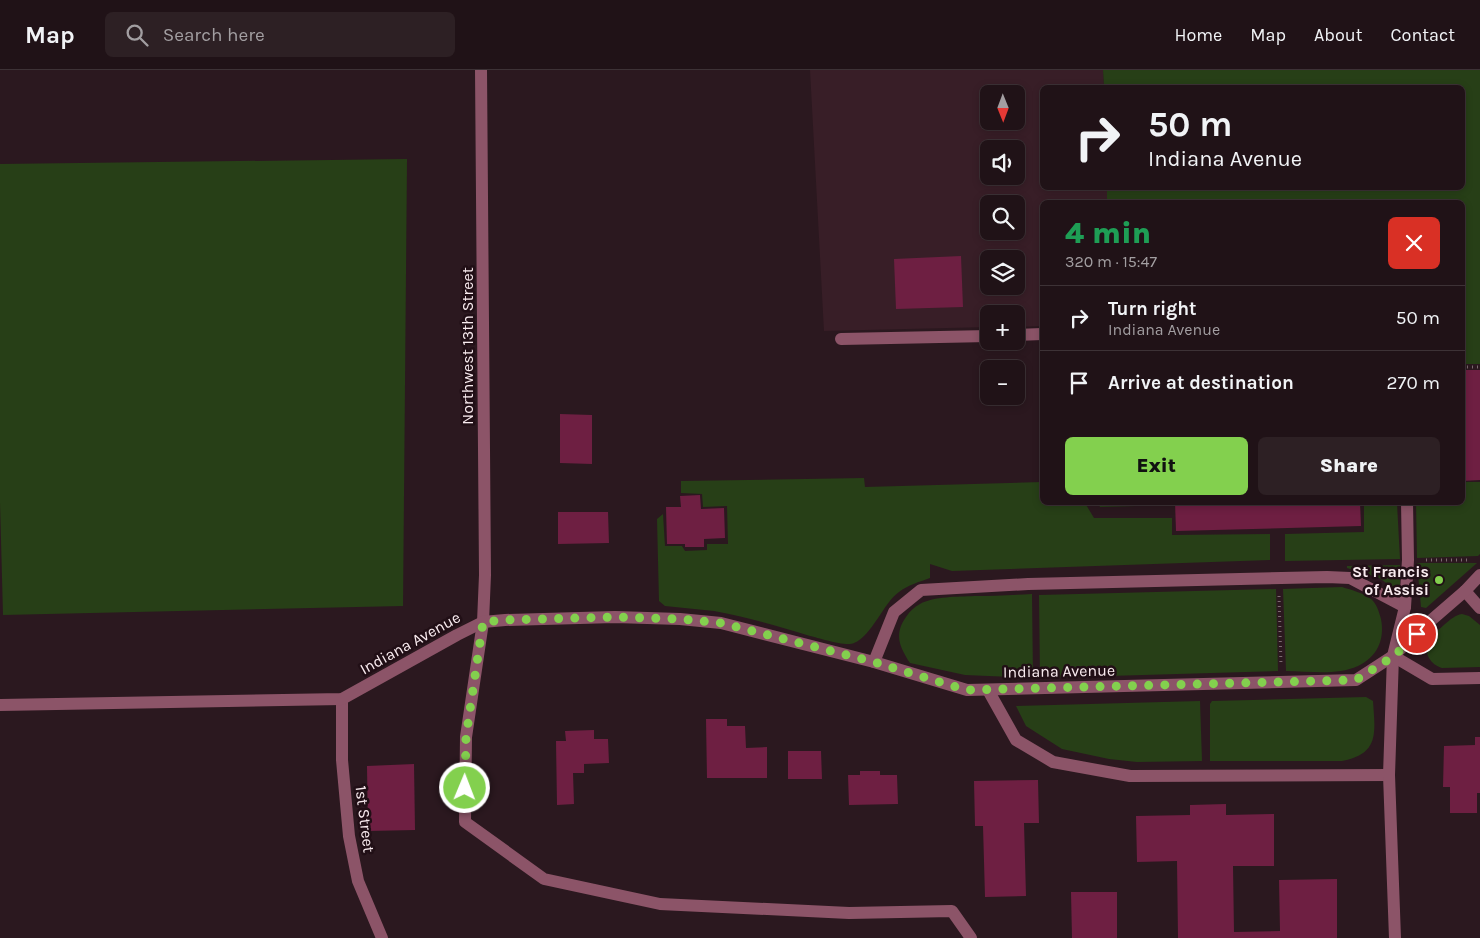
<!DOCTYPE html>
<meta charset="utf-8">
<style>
:root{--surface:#201217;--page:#2d2024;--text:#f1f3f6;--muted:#a29ea1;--line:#3d3236;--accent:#83d04e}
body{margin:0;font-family:Karla,sans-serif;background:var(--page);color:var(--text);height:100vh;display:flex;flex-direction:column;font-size:19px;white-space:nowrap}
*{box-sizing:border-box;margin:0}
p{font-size:16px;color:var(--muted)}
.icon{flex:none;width:28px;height:28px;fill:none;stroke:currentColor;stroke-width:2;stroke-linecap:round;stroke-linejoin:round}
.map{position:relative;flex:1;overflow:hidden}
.panel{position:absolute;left:1040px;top:130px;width:425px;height:305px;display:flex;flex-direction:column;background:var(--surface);border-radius:8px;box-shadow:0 2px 8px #0003,0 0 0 1px var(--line)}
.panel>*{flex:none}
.hud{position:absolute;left:1040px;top:15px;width:425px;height:105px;border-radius:8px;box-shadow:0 2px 8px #0003,0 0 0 1px var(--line);background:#201217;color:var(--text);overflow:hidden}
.needle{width:32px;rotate:179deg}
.controls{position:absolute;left:980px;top:15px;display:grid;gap:10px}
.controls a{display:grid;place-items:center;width:45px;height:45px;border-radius:8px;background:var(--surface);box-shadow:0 2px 8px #0003,0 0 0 1px var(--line);font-size:25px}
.pin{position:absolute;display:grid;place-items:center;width:42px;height:42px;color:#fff;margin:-21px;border:2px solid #fff;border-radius:50%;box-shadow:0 1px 5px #0007}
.me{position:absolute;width:55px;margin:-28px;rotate:1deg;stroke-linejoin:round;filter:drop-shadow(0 0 4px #0008)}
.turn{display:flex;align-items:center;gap:18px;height:105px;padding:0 25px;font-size:22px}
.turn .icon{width:65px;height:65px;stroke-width:2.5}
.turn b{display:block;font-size:35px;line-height:42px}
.round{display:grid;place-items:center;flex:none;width:52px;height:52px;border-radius:8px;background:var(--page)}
.head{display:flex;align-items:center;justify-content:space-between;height:85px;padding:0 25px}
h1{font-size:30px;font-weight:800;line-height:38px;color:#1e9e55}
.cta{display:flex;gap:10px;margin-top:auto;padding:10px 25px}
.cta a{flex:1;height:58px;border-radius:8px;background:var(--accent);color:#111;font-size:20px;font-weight:800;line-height:58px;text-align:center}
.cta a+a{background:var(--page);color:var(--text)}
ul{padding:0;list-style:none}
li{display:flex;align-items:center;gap:15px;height:65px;padding:0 25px;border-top:1px solid var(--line)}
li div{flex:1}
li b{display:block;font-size:19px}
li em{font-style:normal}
header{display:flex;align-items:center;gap:30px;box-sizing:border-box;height:70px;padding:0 25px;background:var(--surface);border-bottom:1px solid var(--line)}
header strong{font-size:24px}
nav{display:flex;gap:28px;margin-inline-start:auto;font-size:18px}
.search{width:350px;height:45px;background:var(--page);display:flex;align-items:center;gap:12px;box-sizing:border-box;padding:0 18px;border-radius:8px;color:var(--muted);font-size:19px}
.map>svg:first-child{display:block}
</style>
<header>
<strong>Map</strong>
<div class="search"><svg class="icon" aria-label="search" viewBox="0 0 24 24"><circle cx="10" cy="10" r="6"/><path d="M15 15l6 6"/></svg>Search here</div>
<nav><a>Home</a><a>Map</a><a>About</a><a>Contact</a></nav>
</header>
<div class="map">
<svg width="1480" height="868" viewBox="0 0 1480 868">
<rect width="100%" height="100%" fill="#2b181f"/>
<path fill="#381e27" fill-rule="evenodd" d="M810 0H1103L1104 17 1042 18V118H1107V132H1042V256L1016 257V244H989V257L824 261ZM989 24H1016V51H989ZM989 79H1016V106H989ZM989 134H1016V161H989ZM989 189H1016V216H989Z"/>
<g fill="#273f17">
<path d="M1103 0H1480V294H1463L1462 132H1107V118H1462V18L1104 17Z"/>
<path d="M407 89 403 536 3 545 0 432V94Z"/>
<path d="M864 408 865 417 1042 412V432L1085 433 1094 448H1172V465L1270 464V490L952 501 930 494V508C919 512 908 515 899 522 884 532 872 566 854 573 846 577 819 568 810 566 778 556 747 547 714 541 698 539 681 538 665 536L659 531 657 449 663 444 665 476H682L685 481 707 480V474H728L727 436 703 437 702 424 681 423V411Z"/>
<path d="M1463 412H1480V484L1478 486 1417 488 1416 433 1462 432Z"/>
<path d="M1172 432V435L1100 437 1098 433Z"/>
<path d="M1364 433H1397L1400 489 1285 491V464L1364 462Z"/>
<path d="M1417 493H1477L1426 538 1421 537Z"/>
<path d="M1400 495V517L1394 518 1379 508 1347 498V496Z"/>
<path d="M1342 517C1352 520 1363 523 1371 529 1377 534 1379 542 1381 549 1385 570 1377 587 1358 596 1336 606 1309 601 1286 601L1283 519Z"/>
<path d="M1276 519 1278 601 1040 608 1039 525Z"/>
<path d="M1032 524 1033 608 965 605 910 593C899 576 894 564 906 547 910 541 914 537 920 534 934 526 958 527 974 526 993 526 1013 525 1032 524Z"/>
<path d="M1462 544 1469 546 1480 555V597L1442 598C1436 596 1432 593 1429 588 1422 574 1435 563 1445 554 1450 550 1455 545 1462 544Z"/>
<path d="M1366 627 1373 631C1375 662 1380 684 1342 691H1210V634L1212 631Z"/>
<path d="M1200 631 1202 691 1137 692 1109 689 1062 679 1026 656 1016 636Z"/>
</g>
<g fill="#6e1f42">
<path d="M961 186 963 237 896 239 894 189Z"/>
<path d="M1462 300H1480V410L1462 411Z"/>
<path d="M560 344 592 345V394L560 393Z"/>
<path d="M700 425 701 439 724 438 725 468 704 469V477H685V474H667L666 437H681L680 426Z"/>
<path d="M1175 432H1360L1361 456 1176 461Z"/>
<path d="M558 442H608L609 473 558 474Z"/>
<path d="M706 649H727V656H745L746 678 767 677V708H707Z"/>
<path d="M594 660V669H608L609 693 584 694V703H573L574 734 557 735 556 671H566L565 661Z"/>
<path d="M1475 667H1480V723H1477V743H1450V717H1443L1444 676 1475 675Z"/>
<path d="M788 681H821L822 709H788Z"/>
<path d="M414 694 415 760 368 761 367 696Z"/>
<path d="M860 701H880V705H897L898 734 849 735 848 705H860Z"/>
<path d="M1038 710 1039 753H1024L1026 826 985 827 983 756H975L974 711Z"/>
<path d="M1226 734V745L1274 744V796H1233L1234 862 1280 861 1279 810 1337 809V868H1178L1177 791 1137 792 1136 746 1190 745V735Z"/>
<path d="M1071 822H1117V868H1072Z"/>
</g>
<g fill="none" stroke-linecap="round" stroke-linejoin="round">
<g stroke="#7c6b71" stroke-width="3" stroke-dasharray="1 4" stroke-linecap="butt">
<path d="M1462 297H1480"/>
<path d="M1426 490H1469"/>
<path d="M1279 526 1281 595"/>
</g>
<g stroke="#8c5468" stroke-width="12">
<path d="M481 0 485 505 483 552 466 667 465 752 544 809 660 834 849 843 952 841 971 868"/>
<path d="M1016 265 1042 264"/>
<path d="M841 269 989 266"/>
<path d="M1465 521 1480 538"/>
<path d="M1393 586 1432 609 1480 608"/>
<path d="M874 592 894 542 921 520 1028 514 1327 507 1350 508 1405 537"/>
<path d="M988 620 1016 670 1053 692 1130 706 1389 705"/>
<path d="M342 629V690L349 766 358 811 382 868"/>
<path d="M0 635 342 629 457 565 483 552 505 550 615 547 680 549 721 553 874 592 967 620 1356 610 1393 586 1428 553 1465 521 1480 505"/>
<path d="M1395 868 1389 705 1393 586 1405 537 1408 490 1407 432"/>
</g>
</g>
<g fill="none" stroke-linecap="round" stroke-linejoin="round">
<path stroke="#83d04e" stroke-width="9" stroke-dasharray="0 16.2" d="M465 718 466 667 483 552 504 550 615 547 680 549 721 553 874 592 966 620 1356 610 1394 586 1417 564"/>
</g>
<circle fill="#83d04e" stroke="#210f16" stroke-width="2" cx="1439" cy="510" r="5"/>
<g text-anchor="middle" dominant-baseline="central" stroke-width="5" stroke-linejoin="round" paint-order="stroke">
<g font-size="16" fill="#f9ebef" stroke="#210f16">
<text transform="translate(467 276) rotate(-90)">Northwest 13th Street</text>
<text transform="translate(410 573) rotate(-29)">Indiana Avenue</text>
<text transform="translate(1059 601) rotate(-1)">Indiana Avenue</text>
<text transform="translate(365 749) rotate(83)">1st Street</text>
</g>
<g font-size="16" font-weight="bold" fill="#f9ebef" stroke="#210f16" text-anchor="end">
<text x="1429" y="501">St Francis<tspan x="1429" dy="18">of Assisi</tspan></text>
</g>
</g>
</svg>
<div class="controls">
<a><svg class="needle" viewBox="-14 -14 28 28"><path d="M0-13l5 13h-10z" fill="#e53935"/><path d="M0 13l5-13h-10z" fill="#a29ea1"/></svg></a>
<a><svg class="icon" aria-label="sound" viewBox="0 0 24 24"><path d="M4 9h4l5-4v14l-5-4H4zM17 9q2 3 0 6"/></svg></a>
<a><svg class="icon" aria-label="search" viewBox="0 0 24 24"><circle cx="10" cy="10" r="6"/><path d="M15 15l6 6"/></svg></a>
<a><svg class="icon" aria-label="layers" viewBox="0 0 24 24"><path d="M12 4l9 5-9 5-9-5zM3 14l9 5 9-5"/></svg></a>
<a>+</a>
<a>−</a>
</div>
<div class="pin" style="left:1417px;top:564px;background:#d93025"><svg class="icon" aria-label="arrive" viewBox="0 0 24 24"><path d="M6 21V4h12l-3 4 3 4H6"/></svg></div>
<svg class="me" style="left:465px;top:718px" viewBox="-20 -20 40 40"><circle r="17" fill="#83d04e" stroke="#fff" stroke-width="3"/><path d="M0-11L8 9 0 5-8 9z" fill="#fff"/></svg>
<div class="hud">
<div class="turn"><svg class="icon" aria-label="right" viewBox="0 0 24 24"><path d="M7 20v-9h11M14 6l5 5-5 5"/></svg><div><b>50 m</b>Indiana Avenue</div></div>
</div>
<section class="panel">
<div class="head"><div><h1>4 min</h1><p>320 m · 15:47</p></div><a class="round" style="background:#d93025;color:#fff"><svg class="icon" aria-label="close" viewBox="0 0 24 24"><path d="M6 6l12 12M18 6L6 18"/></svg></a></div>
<ul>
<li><svg class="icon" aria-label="right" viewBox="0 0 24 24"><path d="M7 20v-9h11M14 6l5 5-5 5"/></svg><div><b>Turn right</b><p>Indiana Avenue</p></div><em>50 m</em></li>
<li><svg class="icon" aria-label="arrive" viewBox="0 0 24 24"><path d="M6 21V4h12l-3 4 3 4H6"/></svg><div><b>Arrive at destination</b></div><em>270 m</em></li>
</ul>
<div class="cta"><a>Exit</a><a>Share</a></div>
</section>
</div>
